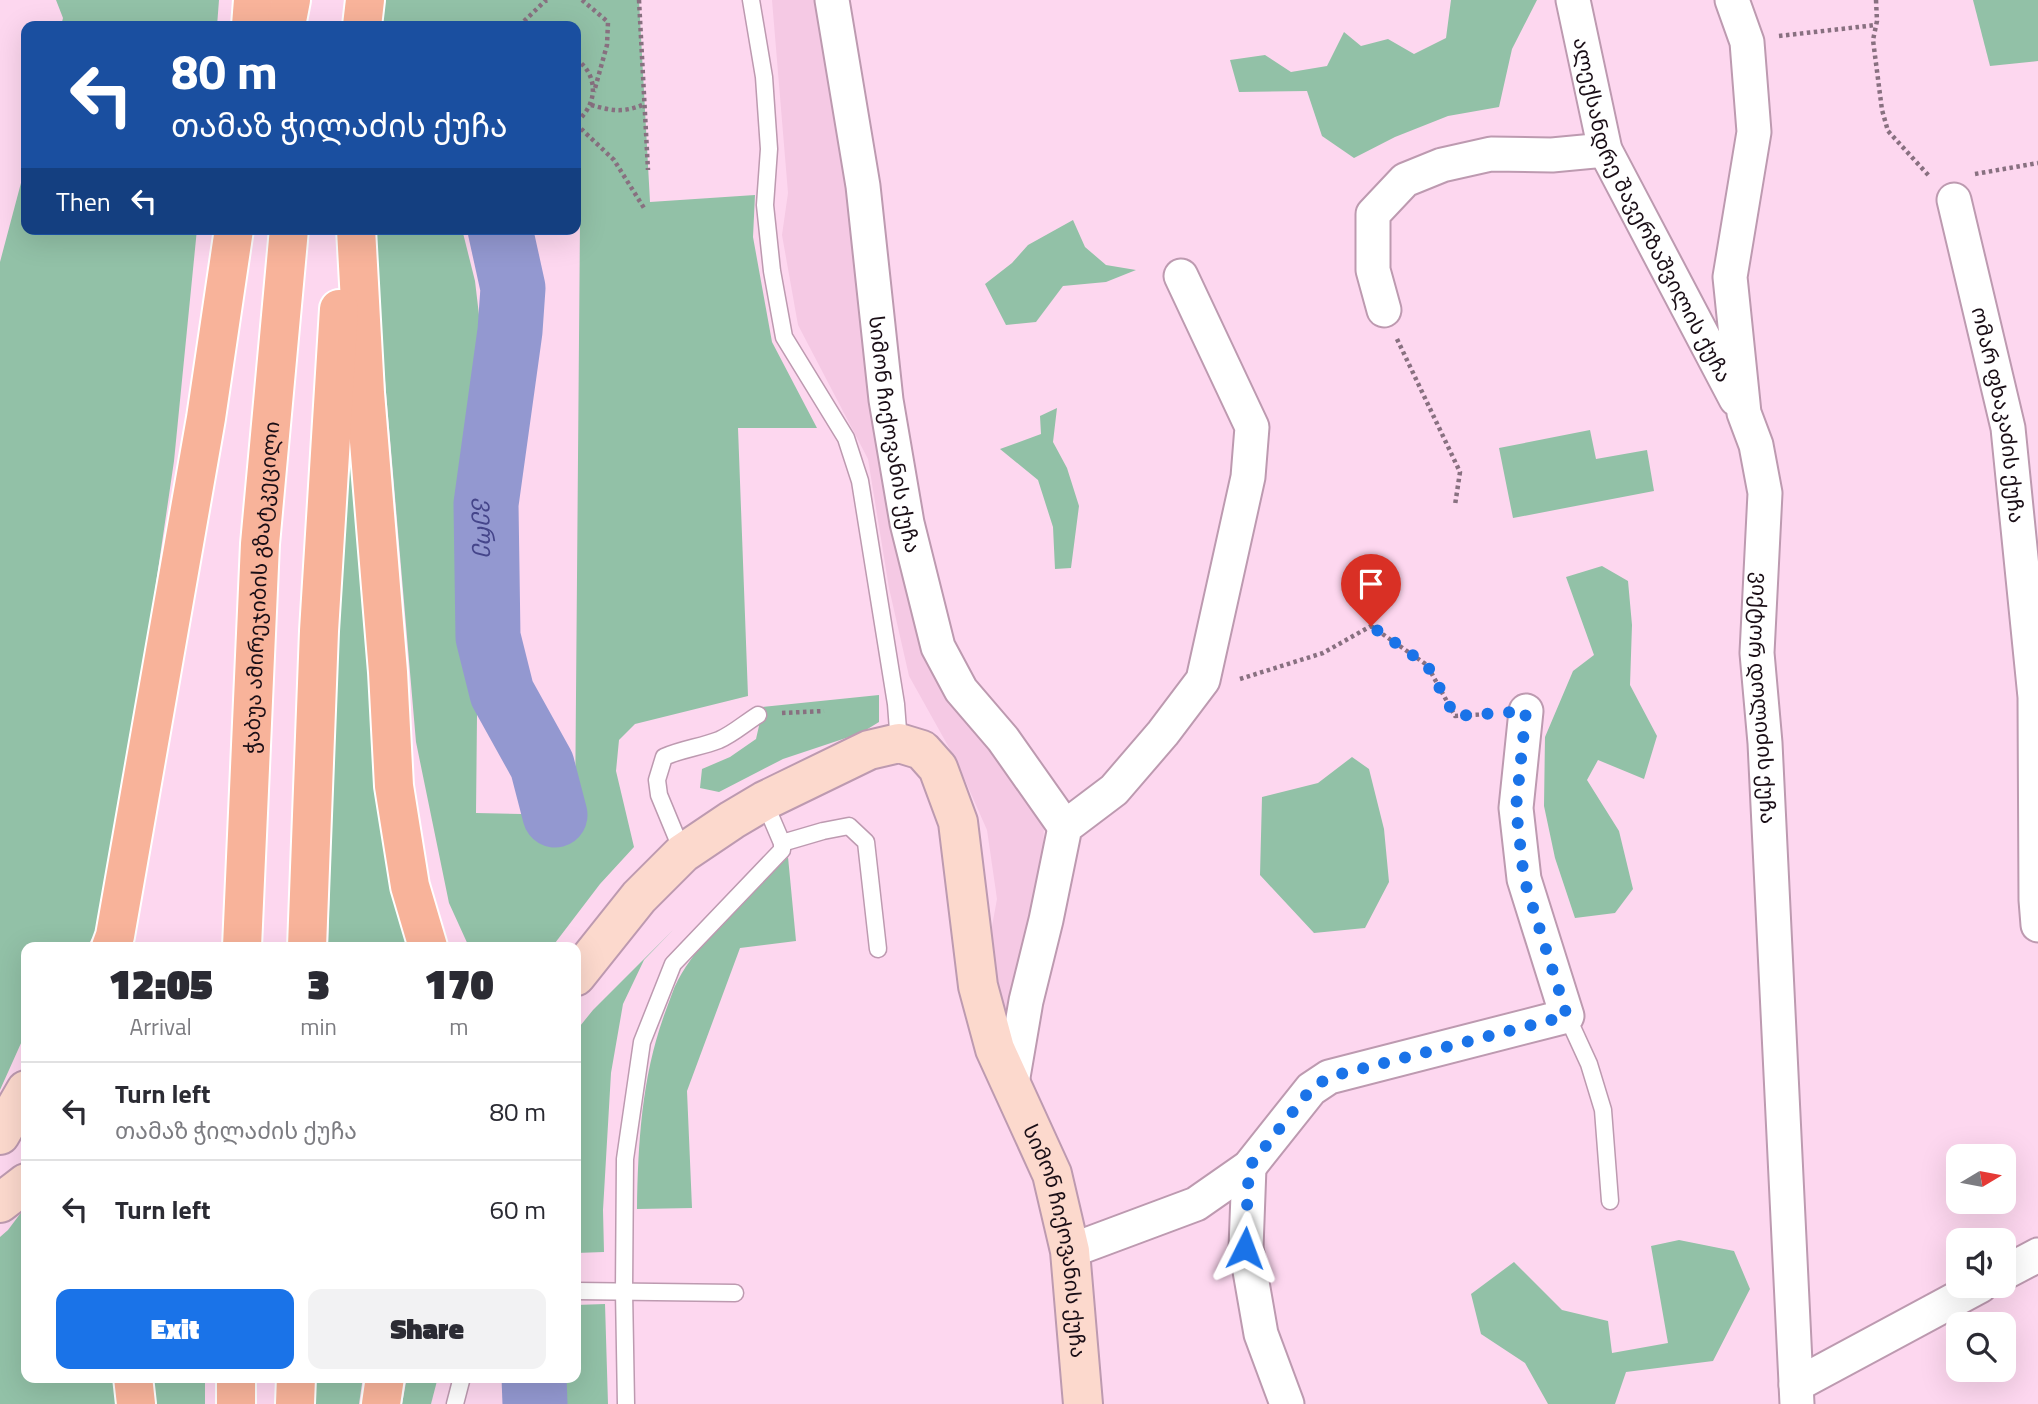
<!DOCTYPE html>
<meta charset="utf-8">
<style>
:root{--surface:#fff;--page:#f2f2f3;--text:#2b2b33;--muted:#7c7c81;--line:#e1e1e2;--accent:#1a73e8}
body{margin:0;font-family:"Titillium Web","Noto Sans Georgian",sans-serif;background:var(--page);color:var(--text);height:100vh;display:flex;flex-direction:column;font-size:26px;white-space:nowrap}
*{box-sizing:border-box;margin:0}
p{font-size:23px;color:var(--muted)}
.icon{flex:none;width:38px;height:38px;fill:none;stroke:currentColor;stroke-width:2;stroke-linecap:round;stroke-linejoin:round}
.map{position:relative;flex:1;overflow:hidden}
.drawer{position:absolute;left:21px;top:942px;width:560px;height:441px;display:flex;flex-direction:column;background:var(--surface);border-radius:14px;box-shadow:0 7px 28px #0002}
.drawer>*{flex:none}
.banner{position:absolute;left:21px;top:21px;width:560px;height:214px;border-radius:14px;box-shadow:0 7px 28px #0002;background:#1a4fa0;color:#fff;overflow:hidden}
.needle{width:46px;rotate:80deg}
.fabs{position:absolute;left:1946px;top:1144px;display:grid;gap:14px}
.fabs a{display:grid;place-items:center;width:70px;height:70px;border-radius:14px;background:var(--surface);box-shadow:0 7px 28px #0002;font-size:35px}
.pin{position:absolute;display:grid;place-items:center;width:60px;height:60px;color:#fff;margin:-72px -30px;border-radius:50% 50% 50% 0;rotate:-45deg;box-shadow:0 0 7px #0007}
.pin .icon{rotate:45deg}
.me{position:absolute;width:77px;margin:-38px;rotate:3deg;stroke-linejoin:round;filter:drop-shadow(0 0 5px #0008)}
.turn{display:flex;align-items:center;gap:24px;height:147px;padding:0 35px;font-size:32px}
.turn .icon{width:91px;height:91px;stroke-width:2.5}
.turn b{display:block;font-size:49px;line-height:60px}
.then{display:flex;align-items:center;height:66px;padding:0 35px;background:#0003;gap:14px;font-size:26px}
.eta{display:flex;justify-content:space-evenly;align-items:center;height:119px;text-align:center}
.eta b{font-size:42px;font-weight:800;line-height:49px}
.primary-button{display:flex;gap:14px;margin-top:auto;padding:14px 35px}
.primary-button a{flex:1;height:80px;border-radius:14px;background:var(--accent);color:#fff;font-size:28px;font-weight:800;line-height:80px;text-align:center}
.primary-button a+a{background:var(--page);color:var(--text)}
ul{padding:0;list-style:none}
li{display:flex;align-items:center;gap:21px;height:98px;padding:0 35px;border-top:2px solid var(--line)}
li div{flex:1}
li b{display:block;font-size:26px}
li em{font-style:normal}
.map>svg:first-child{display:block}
</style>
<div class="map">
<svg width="2038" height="1404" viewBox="0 0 2038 1404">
<rect width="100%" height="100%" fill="#fdd7ef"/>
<path fill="#f5c9e4" d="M772 0H819L934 663 1044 820 1043 859 1002 1029 985 965 997 899 987 830 957 762 909 676 889 588 868 459 798 325 782 235 788 193Z"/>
<g fill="#92c1a7">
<path d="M56 0H219L217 26H61L63 18Z"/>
<path d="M377 0H639L650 202 755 195 753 237 772 342 817 428H738L748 696 635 724 619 740 616 771 634 847 600 884 552 947H469L449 903 416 742 372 229H472L473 234 463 233 475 281 481 332 476 813 575 815 580 220H576V26H374Z"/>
<path d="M1451 0H1537L1512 49 1499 107 1448 116 1395 137 1354 158 1322 136 1307 91 1239 92 1230 60 1265 55 1291 72 1327 66 1344 32 1361 46 1388 39 1414 54 1446 38Z"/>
<path d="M1973 0H2038V61L1990 66Z"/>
<path d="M26 164V229H197L174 461 108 910 87 947H26V1032L0 1090V262Z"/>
<path d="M1073 220 1085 247 1106 265 1136 270 1106 282 1063 286 1036 322 1006 325 985 284 1012 263 1028 245Z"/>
<path d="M344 386 415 947H328Z"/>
<path d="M1057 408 1053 442 1067 468 1079 506 1071 568 1055 569 1053 527 1038 480 1000 449 1041 434 1040 416Z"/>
<path d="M1590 430 1596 459 1647 450 1654 491 1513 518 1499 448Z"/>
<path d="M1602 566 1628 581 1632 625 1630 685 1657 736 1644 779 1598 760 1587 780 1619 831 1633 889 1615 913 1575 918 1555 858 1544 806 1545 737 1573 671 1594 655 1566 577Z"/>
<path d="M879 695V722L861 733 783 759 719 792 700 788 702 769 730 757 756 739 761 717 751 708Z"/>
<path d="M1352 757 1369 769 1384 829 1389 882 1365 928 1314 933 1260 875 1262 797 1318 783Z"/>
<path d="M788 857 796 941 740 948 687 1091 692 1208 637 1209C638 1141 642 1074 666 1010 670 1000 673 989 678 980 703 934 751 895 788 857Z"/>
<path d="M673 930 644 960 623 1004 611 1073 603 1210 604 1252 576 1253V1031L593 1010Z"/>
<path d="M26 1206V1377H122L124 1404H0V1237L8 1230Z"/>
<path d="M1679 1240 1734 1251 1750 1289 1713 1361 1626 1372 1615 1404H1548L1525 1363 1481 1334 1471 1294 1514 1262 1562 1310 1608 1321 1612 1353 1668 1343 1651 1246Z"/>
<path d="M605 1304 608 1404H558L557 1377H576V1305Z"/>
<path d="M145 1377H205V1404H148Z"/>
<path d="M316 1377H363L359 1404H315Z"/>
<path d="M407 1377H438L431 1404H402Z"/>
</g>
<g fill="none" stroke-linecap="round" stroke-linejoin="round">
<g stroke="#9398d0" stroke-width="65">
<path id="s1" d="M500 229 513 288 510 331 486 504 488 637 502 693 542 765 555 815"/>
<path d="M534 1377 535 1404"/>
</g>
<g stroke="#bd9ab0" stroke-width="19">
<g id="lane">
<path d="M751 0 764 77 769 149 765 205 772 271 784 337 846 438 860 481 896 704 899 743"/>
<path d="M782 843 823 831 849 826 866 842 878 949"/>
<path d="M683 853 659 795 657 780 664 757C682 749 701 747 719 740 733 734 745 723 758 715"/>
<path d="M1567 1016 1589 1064 1603 1110 1610 1201"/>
<path d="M576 1291 735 1293"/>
<path d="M455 1404 462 1377"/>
<path d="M626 1404 624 1291 625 1159 642 1042 673 964 782 850V843L764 801"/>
</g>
</g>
<g stroke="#bd9ab0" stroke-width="37">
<g id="street">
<path id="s2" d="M832 0 863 186 886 400 907 523 938 647 961 690 1003 739 1065 827"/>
<path id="s3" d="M1573 0 1605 150 1736 399"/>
<path id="s4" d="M1732 0 1747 42 1754 132 1730 277 1744 413 1756 445 1765 493 1757 653 1765 743 1797 1404"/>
<path id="s5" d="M1954 200 2008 428 2035 697 2036 900 2038 925"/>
<path d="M1384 310 1373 270V214L1405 180 1442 165 1491 154 1552 155 1605 150"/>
<path d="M1012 1083 1026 1001 1046 920 1065 827 1114 790 1163 733 1203 680 1248 477 1252 427 1181 276"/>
<path d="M1249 1167 1246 1248 1261 1334 1287 1404"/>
<path d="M1070 1251 1196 1204 1249 1167 1311 1089 1329 1077 1567 1016 1524 879 1516 808 1526 711"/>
<path d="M2004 1273 2038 1255"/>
<path d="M1796 1385 1980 1286"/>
</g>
</g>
<g stroke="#bd9ab0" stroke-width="42">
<g id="secondary">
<path id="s6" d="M576 976 639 897 683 853 732 820 764 801 869 750 899 743 922 750 938 768 958 822 978 986 995 1049 1052 1174 1070 1251 1083 1404"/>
<path d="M0 1135 26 1090"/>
<path d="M0 1203 26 1183"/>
</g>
</g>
<g stroke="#fff" stroke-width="42">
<g id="primary">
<path d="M251 26 253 0"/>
<path d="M286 26 291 0"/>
<path d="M362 26 365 0"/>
<path d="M356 229 365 393 388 672 394 786 410 886 428 947"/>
<path d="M111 947 115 936 206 418 234 229"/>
<path id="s7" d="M242 947 260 544 289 229"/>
<path d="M307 947 319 631 339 309"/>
<path d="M133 1377 136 1404"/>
<path d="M236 1404V1377"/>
<path d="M295 1404 296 1377"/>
<path d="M381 1404 385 1377"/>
</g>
</g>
<g stroke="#887080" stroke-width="4.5" stroke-dasharray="3.5 3.5" stroke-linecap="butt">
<path d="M582 0 608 22 607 45 594 92"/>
<path d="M639 0 648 170"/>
<path d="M1876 0 1877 21 1873 40 1882 110 1888 131 1930 177"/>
<path d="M519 26 545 1 550 0"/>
<path d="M1779 36 1876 25"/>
<path d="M576 59C599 75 598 105 576 122"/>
<path d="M591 105C613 111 623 113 645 104"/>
<path d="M576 124 614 160 644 208"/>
<path d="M1975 174 2038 163"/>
<path d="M1397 339 1460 472 1455 505"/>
<path d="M1371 626 1427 665 1455 716 1490 714"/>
<path d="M1240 679 1323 653 1371 626 1386 565"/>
<path d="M782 713 824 711"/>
</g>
<use href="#lane" stroke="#fff" stroke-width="16"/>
<use href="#street" stroke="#fff" stroke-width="33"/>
<use href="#secondary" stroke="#fcd9cd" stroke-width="38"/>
<use href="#primary" stroke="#f8b39a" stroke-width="38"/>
</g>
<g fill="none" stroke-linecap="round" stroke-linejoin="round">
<path stroke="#1a73e8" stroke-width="12" stroke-dasharray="0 21.6" d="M1245 1248 1249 1167 1311 1089 1329 1077 1567 1016 1524 879 1516 808 1526 711 1455 716 1427 665 1371 626"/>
</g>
<g text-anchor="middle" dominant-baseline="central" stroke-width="5" stroke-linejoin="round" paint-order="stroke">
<g font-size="21" fill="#1a0e16" stroke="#fff">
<text stroke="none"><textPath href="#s3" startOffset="226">ალექსანდრე შავერზაშვილის ქუჩა</textPath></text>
<text stroke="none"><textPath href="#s5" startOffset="220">ომარ ფხაკაძის ქუჩა</textPath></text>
<text stroke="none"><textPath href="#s2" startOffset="439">სიმონ ჩიქოვანის ქუჩა</textPath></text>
<text stroke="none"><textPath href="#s7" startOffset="360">ჭაბუა ამირეჯიბის გზატკეცილი</textPath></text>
<text stroke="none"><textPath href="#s4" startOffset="707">ვიქტორ დოლიძის ქუჩა</textPath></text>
<text stroke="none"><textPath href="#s6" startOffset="947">სიმონ ჩიქოვანის ქუჩა</textPath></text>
</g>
<g font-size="23" font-style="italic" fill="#45458a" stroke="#fff">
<text stroke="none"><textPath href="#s1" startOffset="301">ვერე</textPath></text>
</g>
</g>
</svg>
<div class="fabs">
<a><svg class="needle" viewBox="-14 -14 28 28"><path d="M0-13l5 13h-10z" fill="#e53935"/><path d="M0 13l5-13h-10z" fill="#7c7c81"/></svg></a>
<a><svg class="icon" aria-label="sound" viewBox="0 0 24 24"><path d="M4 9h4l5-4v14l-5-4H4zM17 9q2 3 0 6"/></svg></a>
<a><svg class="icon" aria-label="search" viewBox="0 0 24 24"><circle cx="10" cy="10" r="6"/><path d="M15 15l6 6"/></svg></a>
</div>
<div class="pin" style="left:1371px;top:626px;background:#d93025"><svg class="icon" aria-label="arrive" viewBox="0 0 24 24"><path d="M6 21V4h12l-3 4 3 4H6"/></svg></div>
<svg class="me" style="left:1245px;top:1248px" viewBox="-20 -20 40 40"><path d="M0-17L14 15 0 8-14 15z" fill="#1a73e8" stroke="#fff" stroke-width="4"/></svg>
<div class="banner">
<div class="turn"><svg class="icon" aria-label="left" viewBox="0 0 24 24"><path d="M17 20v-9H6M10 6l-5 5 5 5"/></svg><div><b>80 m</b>თამაზ ჭილაძის ქუჩა</div></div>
<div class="then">Then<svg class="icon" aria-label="left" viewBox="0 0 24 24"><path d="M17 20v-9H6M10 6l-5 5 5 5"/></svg></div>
</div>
<section class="drawer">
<div class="eta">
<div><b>12:05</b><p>Arrival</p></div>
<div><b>3</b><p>min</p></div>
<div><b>170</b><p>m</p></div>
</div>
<ul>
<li><svg class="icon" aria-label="left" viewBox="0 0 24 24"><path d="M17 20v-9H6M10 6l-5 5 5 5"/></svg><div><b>Turn left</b><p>თამაზ ჭილაძის ქუჩა</p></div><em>80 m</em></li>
<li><svg class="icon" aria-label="left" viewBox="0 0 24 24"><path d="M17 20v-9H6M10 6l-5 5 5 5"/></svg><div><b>Turn left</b></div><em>60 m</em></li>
</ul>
<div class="primary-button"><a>Exit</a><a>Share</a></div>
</section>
</div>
